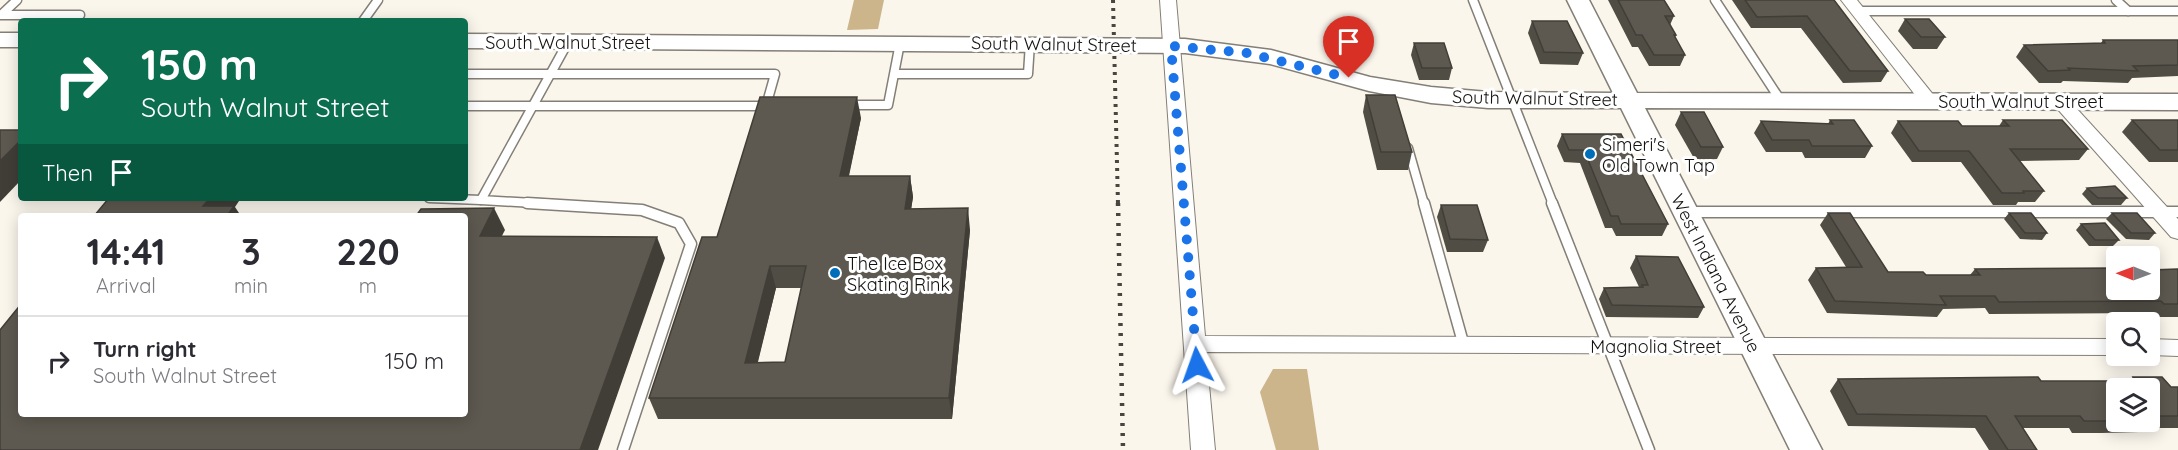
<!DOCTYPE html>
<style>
:root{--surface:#fff;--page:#f7f7f7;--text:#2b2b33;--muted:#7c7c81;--line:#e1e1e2}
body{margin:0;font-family:Quicksand,sans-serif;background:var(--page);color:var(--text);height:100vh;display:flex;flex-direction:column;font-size:22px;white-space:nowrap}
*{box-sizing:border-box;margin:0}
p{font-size:20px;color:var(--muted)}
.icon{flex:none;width:33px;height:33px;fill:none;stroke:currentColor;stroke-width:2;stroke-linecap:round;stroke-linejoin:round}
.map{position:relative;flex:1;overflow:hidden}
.panel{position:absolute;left:18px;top:213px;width:450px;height:204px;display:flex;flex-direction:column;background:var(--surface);border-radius:6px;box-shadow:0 3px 15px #0003}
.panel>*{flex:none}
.top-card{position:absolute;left:18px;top:18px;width:450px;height:183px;border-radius:6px;box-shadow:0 3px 15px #0003;background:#0b6e4f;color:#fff;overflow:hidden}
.needle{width:39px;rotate:271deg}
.tools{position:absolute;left:2106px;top:246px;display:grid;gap:12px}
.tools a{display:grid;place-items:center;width:54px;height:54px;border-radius:6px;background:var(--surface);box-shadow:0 3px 15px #0003;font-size:30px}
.pin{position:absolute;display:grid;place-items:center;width:51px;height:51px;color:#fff;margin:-62px -26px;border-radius:50% 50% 50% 0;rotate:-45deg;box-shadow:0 0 6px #0007}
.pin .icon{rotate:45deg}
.me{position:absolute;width:66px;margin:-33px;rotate:356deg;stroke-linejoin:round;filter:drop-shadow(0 0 4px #0008)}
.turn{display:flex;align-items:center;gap:21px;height:126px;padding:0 24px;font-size:27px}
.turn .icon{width:78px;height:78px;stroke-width:2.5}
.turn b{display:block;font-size:42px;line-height:51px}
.then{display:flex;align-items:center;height:57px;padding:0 24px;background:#0003;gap:12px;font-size:22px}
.eta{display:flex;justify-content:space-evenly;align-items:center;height:102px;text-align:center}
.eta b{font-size:36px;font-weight:700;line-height:42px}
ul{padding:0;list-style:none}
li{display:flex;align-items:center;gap:18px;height:90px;padding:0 24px;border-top:2px solid var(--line)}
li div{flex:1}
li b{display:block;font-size:22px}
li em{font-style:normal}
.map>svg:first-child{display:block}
</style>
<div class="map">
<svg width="2178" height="450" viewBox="0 0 2178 450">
<rect width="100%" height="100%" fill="#fbf6ec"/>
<g fill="#ccb58b">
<path d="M854 0H884L878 29 847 30Z"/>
<path d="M1273 369H1307L1319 450H1276L1260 392Z"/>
</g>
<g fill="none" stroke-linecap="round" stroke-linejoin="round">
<g stroke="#847f76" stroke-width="11">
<g id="lane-far1">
<path d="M17 0 1 15H80L74 21"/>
<path d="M1473 0 1553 204"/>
<path d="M1715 0 1781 101"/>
<path d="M2116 0 2128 11"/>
<path d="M1858 11H2178"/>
<path d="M363 21 378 0"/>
<path d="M465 74H775L766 106"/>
<path d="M895 74H1028L1030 43"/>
<path d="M848 105H888L900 43"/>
<path d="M465 106H769"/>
<path d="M1408 148 1424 204"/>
<path d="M429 198 481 200"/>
<path d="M551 204 481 200 568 42"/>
</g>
</g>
<g stroke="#847f76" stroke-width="13">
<g id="lane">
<path d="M527 203 642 210 679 223 691 244 623 450"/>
<path d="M1424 203 1464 346"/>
<path d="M1552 203 1649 450"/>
<path d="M1688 212H2178"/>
</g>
</g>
<g stroke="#847f76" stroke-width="2">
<g id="street">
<path d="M1160 0H1176L1205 336 2116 339V355L1206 352 1215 450H1191Z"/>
<path d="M1841 0H1857L1935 97 1938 101 1935 105H1923Z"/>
<path d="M2060 95 2066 97 2178 219V239L2171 237 2054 105 2051 101 2054 97Z"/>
<path d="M2150 339 2178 340V356L2150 355Z"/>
</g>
</g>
<g stroke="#847f76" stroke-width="3">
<g id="secondary">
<path d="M1567 0H1589L1637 93 2178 94V110L1645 108 1822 450H1790L1621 108H1488L1431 103 1369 91 1270 64 1185 53 465 48V34L1185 39 1271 50 1370 77 1431 87 1488 92 1613 93Z"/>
<rect x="0" y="33" width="21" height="14"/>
</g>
</g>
<use href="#lane-far1" stroke="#fff" stroke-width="8"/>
<use href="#lane" stroke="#fff" stroke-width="10"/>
<use href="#street" fill="#fff" fill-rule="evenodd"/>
<use href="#secondary" fill="#fff" fill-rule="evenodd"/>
<path stroke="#494642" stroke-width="4" stroke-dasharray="3 5" stroke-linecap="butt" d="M1113 0 1118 204"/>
<path stroke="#494642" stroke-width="4.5" stroke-dasharray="3 7" stroke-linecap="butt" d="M1118 203 1123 450"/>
</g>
<g fill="#504d45" fill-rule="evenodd">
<path d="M1608 0H1664L1674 16 1670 25 1676 35 1675 38 1685 55 1680 66H1649L1638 47H1632Z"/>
<path d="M1732 0H1834L1888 71 1881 82 1843 83 1801 28H1751Z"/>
<path d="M1905 19 1945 37 1937 49H1913L1898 31Z"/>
<path d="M1532 21 1583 53 1578 65 1540 64 1528 33Z"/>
<path d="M2103 40H2178V76L2132 78 2128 83 2063 81 2061 83H2039L2016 57 2024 45 2101 43Z"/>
<path d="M1414 43 1452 68 1449 80H1419L1411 55Z"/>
<path d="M1366 95 1412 152 1408 170H1377L1363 112Z"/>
<path d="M1681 112 1723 147 1717 159 1695 160 1675 125Z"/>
<path d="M861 118 849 176H910L913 197 911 209 970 230 952 419H658L649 398 717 237ZM776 288H802L785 362H758Z"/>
<path d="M1830 120 1872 146 1865 158H1805L1802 152H1766L1754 133 1761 121 1828 124Z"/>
<path d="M2003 120 2088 149 2079 160 2019 161 2044 191 2035 202H2018L2016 205H1993L1961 162H1912L1891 133 1898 121 1962 126H1999Z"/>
<path d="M2132 120H2178V162H2149L2122 132Z"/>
<path d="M1562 134H1621L1668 224 1662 236H1616L1612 228H1605L1580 163 1564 162 1557 146Z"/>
<path d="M2087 188 2127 198 2121 205H2092L2082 194Z"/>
<path d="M1441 205 1488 240 1483 252H1447L1437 217Z"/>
<path d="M1828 213 1888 272 1926 275H1970L1975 269 2116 290 2178 269V317H2152L2149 313 1989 314 1985 308 1943 309 1937 317 1827 313 1808 280 1816 268 1846 267 1820 225Z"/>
<path d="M2009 213 2047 233 2042 240 2020 239 2004 219Z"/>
<path d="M2112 213 2155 233 2149 240 2126 239 2106 219Z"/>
<path d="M2081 224 2119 240 2113 246H2089L2076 230Z"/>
<path d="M1636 256 1704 307 1698 318 1606 317 1599 299 1604 288 1639 287 1630 268Z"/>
<path d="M2133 377 2171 387H2178V428H2143L2139 432 2102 433H2072L2069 428H2023L2037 450H1989L1975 428 1848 426 1830 391 1838 379 2041 381H2129ZM2116 388H2150V422H2116Z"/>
</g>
<g fill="#413e38">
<path d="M857 97 861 118 844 197 840 176Z"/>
<path d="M21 140V180L0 202V161Z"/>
<path d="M910 176 913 197 908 230 905 209Z"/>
<path d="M210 198H241L235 207 241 216H210L203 206Z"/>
<path d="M494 208 505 230 491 257 480 236Z"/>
<path d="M968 208 970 230 952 419 949 398Z"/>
<path d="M657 237 665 258 598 450H580Z"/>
<path d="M770 266 776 288 752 384 745 363Z"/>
</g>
<g fill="#5d5950" stroke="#413e38" stroke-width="1.5" fill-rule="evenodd">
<path d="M1618 0H1664L1674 16H1665L1676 35H1674L1685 55H1654L1642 35H1636Z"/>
<path d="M1745 0H1834L1888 71H1850L1807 16 1757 17Z"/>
<path d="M1905 19H1929L1945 37H1921Z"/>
<path d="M1532 21H1567L1583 53 1544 52Z"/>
<path d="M2103 40H2178V65L2133 66 2138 71 2068 68 2070 70 2048 71 2024 45 2105 43Z"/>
<path d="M1414 43H1444L1452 68H1422Z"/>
<path d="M1366 95H1395L1412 152H1381Z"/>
<path d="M760 97H857L840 176H910L905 209 968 208 949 398H649L702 237H717ZM770 266H806L785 362 745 363Z"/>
<path d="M1681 112H1704L1723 147H1701Z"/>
<path d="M1830 120H1854L1872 146H1812L1809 140H1772L1761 121 1833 124Z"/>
<path d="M2003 120H2062L2088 149H2010L2044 191H2023L2024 193H2002L1969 151H1919L1898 121H1958L1962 126H2009Z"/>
<path d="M2132 120H2178V150H2160Z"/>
<path d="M0 130H21V140L0 161Z"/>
<path d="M1562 134H1621L1668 224H1621L1618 216H1611L1584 150H1569Z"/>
<path d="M2115 186 2127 198H2098L2087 188Z"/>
<path d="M109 198H210L203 206H234L227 216H94Z"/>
<path d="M1441 205H1477L1488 240 1450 239Z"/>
<path d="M494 208 480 236 657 237 580 450H0V330L21 304V414H465V216H416L421 209Z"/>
<path d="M1828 213H1850L1888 272H1923L1926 275H1980L1975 269 2116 268V290H2150V270L2178 269V304H2164L2161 301 1999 302 1995 296H1940L1946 305 1835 301 1816 268 1862 267Z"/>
<path d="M2009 213H2031L2047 233H2025Z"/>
<path d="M2112 213H2137L2155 233H2131Z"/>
<path d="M2105 223 2119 240H2095L2081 224Z"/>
<path d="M1636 256 1678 257 1704 307 1612 305 1604 288 1643 287 1642 285H1648Z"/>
<path d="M2038 377 2041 381H2136L2133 377H2162L2171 387H2178V416H2150V388H2116V421H2084L2080 416H2015L2037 450H2008L1986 416 1857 414 1838 379Z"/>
</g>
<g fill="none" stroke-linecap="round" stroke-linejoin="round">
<path stroke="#1a73e8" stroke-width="10" stroke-dasharray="0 18" d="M1197 365 1171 46 1247 53 1349 78"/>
</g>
<g fill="#006eb9" stroke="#fff" stroke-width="2">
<circle cx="1590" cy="154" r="6"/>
<circle cx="835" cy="273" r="6"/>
</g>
<g text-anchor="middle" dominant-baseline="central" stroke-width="6" stroke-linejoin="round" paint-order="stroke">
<g font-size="18" fill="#14120f" stroke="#fff">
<text x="568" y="42">South Walnut Street</text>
<text transform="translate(1054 44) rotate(1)">South Walnut Street</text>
<text transform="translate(1535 98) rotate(1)">South Walnut Street</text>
<text x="2021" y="101">South Walnut Street</text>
<text transform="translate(1716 273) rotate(63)">West Indiana Avenue</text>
<text x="1656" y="346">Magnolia Street</text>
</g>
<g font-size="18" fill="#14120f" stroke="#fff" text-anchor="start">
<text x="1602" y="144">Simeri's<tspan x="1602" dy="21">Old Town Tap</tspan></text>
<text x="847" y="263">The Ice Box<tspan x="847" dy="21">Skating Rink</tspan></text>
</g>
</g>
</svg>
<div class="tools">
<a><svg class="needle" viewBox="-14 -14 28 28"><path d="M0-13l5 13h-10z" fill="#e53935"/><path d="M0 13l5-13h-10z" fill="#7c7c81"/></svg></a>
<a><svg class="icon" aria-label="search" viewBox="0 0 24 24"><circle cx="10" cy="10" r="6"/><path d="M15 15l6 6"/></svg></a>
<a><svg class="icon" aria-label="layers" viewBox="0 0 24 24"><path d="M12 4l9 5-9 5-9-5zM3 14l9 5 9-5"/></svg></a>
</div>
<div class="pin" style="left:1349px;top:78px;background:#d93025"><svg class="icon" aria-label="arrive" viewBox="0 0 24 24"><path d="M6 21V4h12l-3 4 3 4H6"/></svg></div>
<svg class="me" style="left:1197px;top:365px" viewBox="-20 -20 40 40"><path d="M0-17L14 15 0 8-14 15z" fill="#1a73e8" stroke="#fff" stroke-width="4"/></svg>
<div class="top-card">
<div class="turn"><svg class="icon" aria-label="right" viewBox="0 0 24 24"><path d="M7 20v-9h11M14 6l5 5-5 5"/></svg><div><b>150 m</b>South Walnut Street</div></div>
<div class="then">Then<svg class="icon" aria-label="arrive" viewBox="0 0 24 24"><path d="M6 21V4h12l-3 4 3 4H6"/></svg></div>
</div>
<section class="panel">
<div class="eta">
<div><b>14:41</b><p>Arrival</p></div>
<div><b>3</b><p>min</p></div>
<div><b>220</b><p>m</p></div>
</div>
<ul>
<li><svg class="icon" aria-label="right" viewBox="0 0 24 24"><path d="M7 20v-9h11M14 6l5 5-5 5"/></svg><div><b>Turn right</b><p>South Walnut Street</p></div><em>150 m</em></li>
</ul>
</section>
</div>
